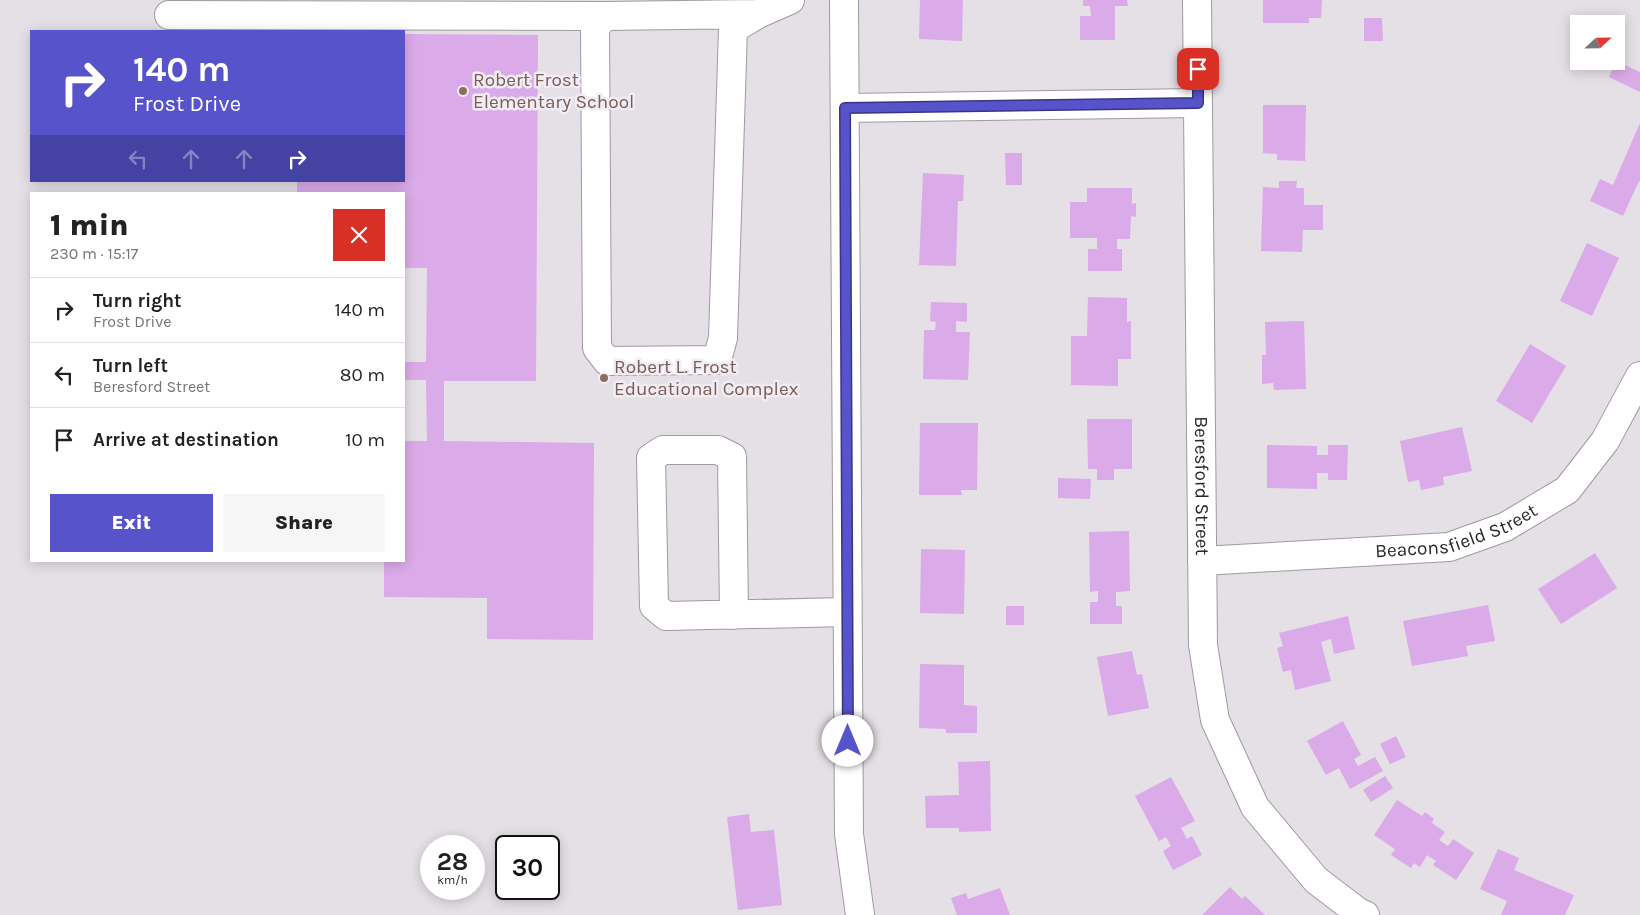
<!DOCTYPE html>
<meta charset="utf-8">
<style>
:root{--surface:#fff;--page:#f6f6f6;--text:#222;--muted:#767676;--line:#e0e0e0;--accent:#5653cb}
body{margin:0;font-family:Karla,sans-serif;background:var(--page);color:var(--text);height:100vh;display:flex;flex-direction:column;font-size:19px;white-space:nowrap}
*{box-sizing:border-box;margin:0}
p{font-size:16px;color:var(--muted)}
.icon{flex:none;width:28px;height:28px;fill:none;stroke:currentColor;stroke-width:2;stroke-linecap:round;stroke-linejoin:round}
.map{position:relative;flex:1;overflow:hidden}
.sheet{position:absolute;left:30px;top:192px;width:375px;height:370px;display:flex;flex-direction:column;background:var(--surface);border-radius:0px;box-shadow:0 2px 12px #0003}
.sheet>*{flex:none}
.hud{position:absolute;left:30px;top:30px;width:375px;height:152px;border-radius:0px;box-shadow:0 2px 12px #0003;background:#5653cb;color:#fff;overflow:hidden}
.needle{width:32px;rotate:68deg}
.fabs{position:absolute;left:1570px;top:15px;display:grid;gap:10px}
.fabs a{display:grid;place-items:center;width:55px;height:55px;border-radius:0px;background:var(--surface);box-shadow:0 2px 12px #0003;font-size:25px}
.speed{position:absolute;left:420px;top:835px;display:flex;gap:10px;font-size:25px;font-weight:700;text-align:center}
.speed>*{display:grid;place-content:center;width:65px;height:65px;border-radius:50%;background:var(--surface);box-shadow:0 2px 12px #0003;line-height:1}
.speed small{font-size:12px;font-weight:400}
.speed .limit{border:2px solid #111;border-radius:8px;background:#fff;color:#111}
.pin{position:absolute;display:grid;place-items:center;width:42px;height:42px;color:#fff;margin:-21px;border-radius:10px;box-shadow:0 2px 8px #0006}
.me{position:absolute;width:55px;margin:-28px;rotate:0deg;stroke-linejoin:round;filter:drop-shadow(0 0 4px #0008)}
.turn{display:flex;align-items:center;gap:18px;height:105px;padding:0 20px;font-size:22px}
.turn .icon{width:65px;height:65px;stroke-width:2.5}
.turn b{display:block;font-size:35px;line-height:42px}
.lanes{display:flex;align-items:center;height:48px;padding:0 20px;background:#0003;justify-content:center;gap:25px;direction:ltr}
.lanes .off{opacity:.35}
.round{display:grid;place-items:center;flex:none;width:52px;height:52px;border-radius:0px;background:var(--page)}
.overview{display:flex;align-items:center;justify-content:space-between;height:85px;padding:0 20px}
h1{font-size:30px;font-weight:800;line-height:38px}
.primary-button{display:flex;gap:10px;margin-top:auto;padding:10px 20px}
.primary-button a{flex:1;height:58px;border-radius:0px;background:var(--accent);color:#fff;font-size:20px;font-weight:800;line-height:58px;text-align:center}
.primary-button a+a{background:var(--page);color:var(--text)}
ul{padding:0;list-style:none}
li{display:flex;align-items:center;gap:15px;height:65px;padding:0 20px;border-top:1px solid var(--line)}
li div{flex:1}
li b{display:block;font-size:19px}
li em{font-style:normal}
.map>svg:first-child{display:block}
</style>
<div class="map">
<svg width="1640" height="915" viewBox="0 0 1640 915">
<rect width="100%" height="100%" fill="#e5dfe6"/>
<g fill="#dbaae8">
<path d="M920 0H963L962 41 919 39Z"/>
<path d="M1083 0H1127L1128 6H1115V40H1080V16H1091L1090 6H1083Z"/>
<path d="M1263 0H1322L1321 18H1309V23H1263Z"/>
<path d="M1364 18H1382L1383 41H1364Z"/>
<path d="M404 34 538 35 536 381H444V441L594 443 593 640 487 639V598L384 597V561H404V441H427L426 380H404V362H426L427 268H404V194H297V181H404Z"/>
<path d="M1616 61 1640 72V92L1609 77Z"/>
<path d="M1263 105H1306L1305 161 1277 160V154L1263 153Z"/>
<path d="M1640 123V182L1639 181 1623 216 1590 201 1600 179 1613 185Z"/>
<path d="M1005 153H1022V185H1006Z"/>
<path d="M923 173 964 175 963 201H958L956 266 919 265Z"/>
<path d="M1279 181H1297L1296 188H1304V205H1323V230H1303L1302 252 1261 251 1263 187 1279 188Z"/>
<path d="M1087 188H1132V204L1136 203V217L1131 216 1130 239H1117V249H1122V271H1088V249H1097V238H1070V202H1087Z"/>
<path d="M1587 243 1619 258 1592 316 1560 301Z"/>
<path d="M1088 297 1127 298V322L1131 321V359H1118V386L1071 385V336H1087Z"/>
<path d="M931 302 967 303V322L956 321V332H970L968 380 923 379 924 330H935L936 322 930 321Z"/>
<path d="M1304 321 1306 389 1274 390 1273 383 1262 384V355H1266L1265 322Z"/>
<path d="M1530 344 1566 366 1532 423 1496 401Z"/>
<path d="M1087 419H1132V469H1114V480H1097V469H1088Z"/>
<path d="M920 423H978L977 490H961L962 495H919Z"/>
<path d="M1462 427 1472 471 1443 477 1444 485 1421 490 1419 480 1408 482 1400 441Z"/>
<path d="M1267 445 1317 446V455H1328V445H1348L1347 480H1328V473H1317V489L1267 488Z"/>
<path d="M1058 478 1091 479 1090 499 1058 498Z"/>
<path d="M1129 531 1130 591 1116 592V606H1122V624H1090V602H1098V591L1090 592 1089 532Z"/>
<path d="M921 549 965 550 964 614 920 613Z"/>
<path d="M1595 553 1617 588 1561 624 1538 589Z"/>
<path d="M1488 605 1495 641 1466 646 1468 656 1412 666 1403 621Z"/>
<rect x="1006" y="606" width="18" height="19"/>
<path d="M1348 616 1355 649 1334 654 1331 639 1321 642 1331 681 1295 690 1291 670 1283 672 1277 648 1283 646 1279 633Z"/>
<path d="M1132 651 1137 675 1142 674 1149 708 1108 716 1097 657Z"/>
<path d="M920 664 964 665V705L977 706V733H946V729L919 728Z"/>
<path d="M1343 721 1361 755 1354 759 1358 766 1375 757 1383 771 1350 789 1339 768 1326 775 1307 741Z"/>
<path d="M1396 736 1406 757 1390 764 1380 744Z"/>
<path d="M990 761 991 831 959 832V828H926L925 796 959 795 958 762Z"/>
<path d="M1385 776 1393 788 1371 802 1363 790Z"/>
<path d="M1171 777 1195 821 1181 828 1187 839 1192 836 1202 855 1173 870 1163 851 1171 846 1166 837 1159 841 1135 796Z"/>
<path d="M1397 800 1422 816 1425 812 1434 819 1432 823 1445 832 1439 840 1448 846 1453 839 1474 853 1456 880 1433 865 1436 861 1427 855 1420 867 1414 863 1411 868 1391 855 1395 849 1374 835Z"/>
<path d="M749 814 751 832 774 830 782 905 738 910 727 817Z"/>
<path d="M1498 849 1519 858 1514 870 1574 895 1565 915H1501L1507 901 1480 889Z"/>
<path d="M1230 887 1242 899 1245 896 1265 915H1202Z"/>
<path d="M1000 888 1010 915H957L951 898 966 893 968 899Z"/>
</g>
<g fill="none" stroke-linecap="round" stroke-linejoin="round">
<g stroke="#9f9aa1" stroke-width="30">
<g id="minor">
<path d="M844 0 849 834 860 915"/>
<path id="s1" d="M1197 0 1203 645 1215 720 1255 807 1316 880 1358 912 1365 915"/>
<path d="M758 14 605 16 595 27 597 348 607 361 717 360 723 338 733 29 758 14 790 0"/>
<path d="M169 15 605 16"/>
<path d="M845 108 1198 103"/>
<path id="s2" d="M1202 561 1449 547 1505 527 1567 490 1605 441 1640 376"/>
<path d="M734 615 732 457 718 450H663L651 458 654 606 666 616 847 612"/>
</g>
</g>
<use href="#minor" stroke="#fff" stroke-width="28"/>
</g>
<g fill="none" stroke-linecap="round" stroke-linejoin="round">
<g stroke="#383684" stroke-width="12">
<path id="route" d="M848 741 845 108 1198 103V69"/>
</g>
<use href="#route" stroke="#5653cb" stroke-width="9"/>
</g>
<g fill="#8d6e63" stroke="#f2ecf4" stroke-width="2">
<circle cx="463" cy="91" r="5"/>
<circle cx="604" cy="378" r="5"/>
</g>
<g text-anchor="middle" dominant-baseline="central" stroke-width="5" stroke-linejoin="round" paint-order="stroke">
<g font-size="19" fill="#785e54" stroke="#f2ecf4" text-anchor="start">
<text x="473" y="80">Robert Frost<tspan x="473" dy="22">Elementary School</tspan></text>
<text x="614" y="367">Robert L. Frost<tspan x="614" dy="22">Educational Complex</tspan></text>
</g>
<g font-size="19" fill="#29272a" stroke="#f2ecf4">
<text stroke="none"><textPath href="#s1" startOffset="486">Beresford Street</textPath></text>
<text stroke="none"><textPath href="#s2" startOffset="258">Beaconsfield Street</textPath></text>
</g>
</g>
</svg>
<div class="fabs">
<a><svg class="needle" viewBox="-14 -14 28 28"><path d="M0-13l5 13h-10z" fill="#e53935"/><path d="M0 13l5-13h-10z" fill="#767676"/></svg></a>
</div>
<div class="speed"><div>28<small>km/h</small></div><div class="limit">30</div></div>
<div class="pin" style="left:1198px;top:69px;background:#d93025"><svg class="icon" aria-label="arrive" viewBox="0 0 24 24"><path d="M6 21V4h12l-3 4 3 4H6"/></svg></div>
<svg class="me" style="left:848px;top:741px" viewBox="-20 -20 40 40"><circle r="19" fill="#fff"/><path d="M0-13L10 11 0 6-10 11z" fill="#5653cb"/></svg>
<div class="hud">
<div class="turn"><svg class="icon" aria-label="right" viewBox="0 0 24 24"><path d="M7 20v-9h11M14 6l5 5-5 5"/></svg><div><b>140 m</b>Frost Drive</div></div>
<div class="lanes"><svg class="icon off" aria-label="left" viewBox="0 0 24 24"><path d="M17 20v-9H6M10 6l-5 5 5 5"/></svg><svg class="icon off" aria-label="ahead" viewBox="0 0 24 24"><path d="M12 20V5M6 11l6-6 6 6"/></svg><svg class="icon off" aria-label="ahead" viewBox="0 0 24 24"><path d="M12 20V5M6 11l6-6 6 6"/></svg><svg class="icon" aria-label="right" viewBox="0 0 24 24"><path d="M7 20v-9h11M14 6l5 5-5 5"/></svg></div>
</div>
<section class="sheet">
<div class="overview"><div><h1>1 min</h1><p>230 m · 15:17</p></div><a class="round" style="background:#d93025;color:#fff"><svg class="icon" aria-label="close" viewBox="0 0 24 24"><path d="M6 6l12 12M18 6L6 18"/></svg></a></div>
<ul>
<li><svg class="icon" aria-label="right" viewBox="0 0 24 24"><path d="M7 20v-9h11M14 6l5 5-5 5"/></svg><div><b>Turn right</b><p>Frost Drive</p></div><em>140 m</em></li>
<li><svg class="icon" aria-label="left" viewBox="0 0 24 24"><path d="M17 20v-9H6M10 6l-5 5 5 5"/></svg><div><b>Turn left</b><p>Beresford Street</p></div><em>80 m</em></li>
<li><svg class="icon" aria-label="arrive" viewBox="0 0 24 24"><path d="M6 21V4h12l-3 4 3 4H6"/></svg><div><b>Arrive at destination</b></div><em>10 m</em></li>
</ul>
<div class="primary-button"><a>Exit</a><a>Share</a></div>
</section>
</div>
